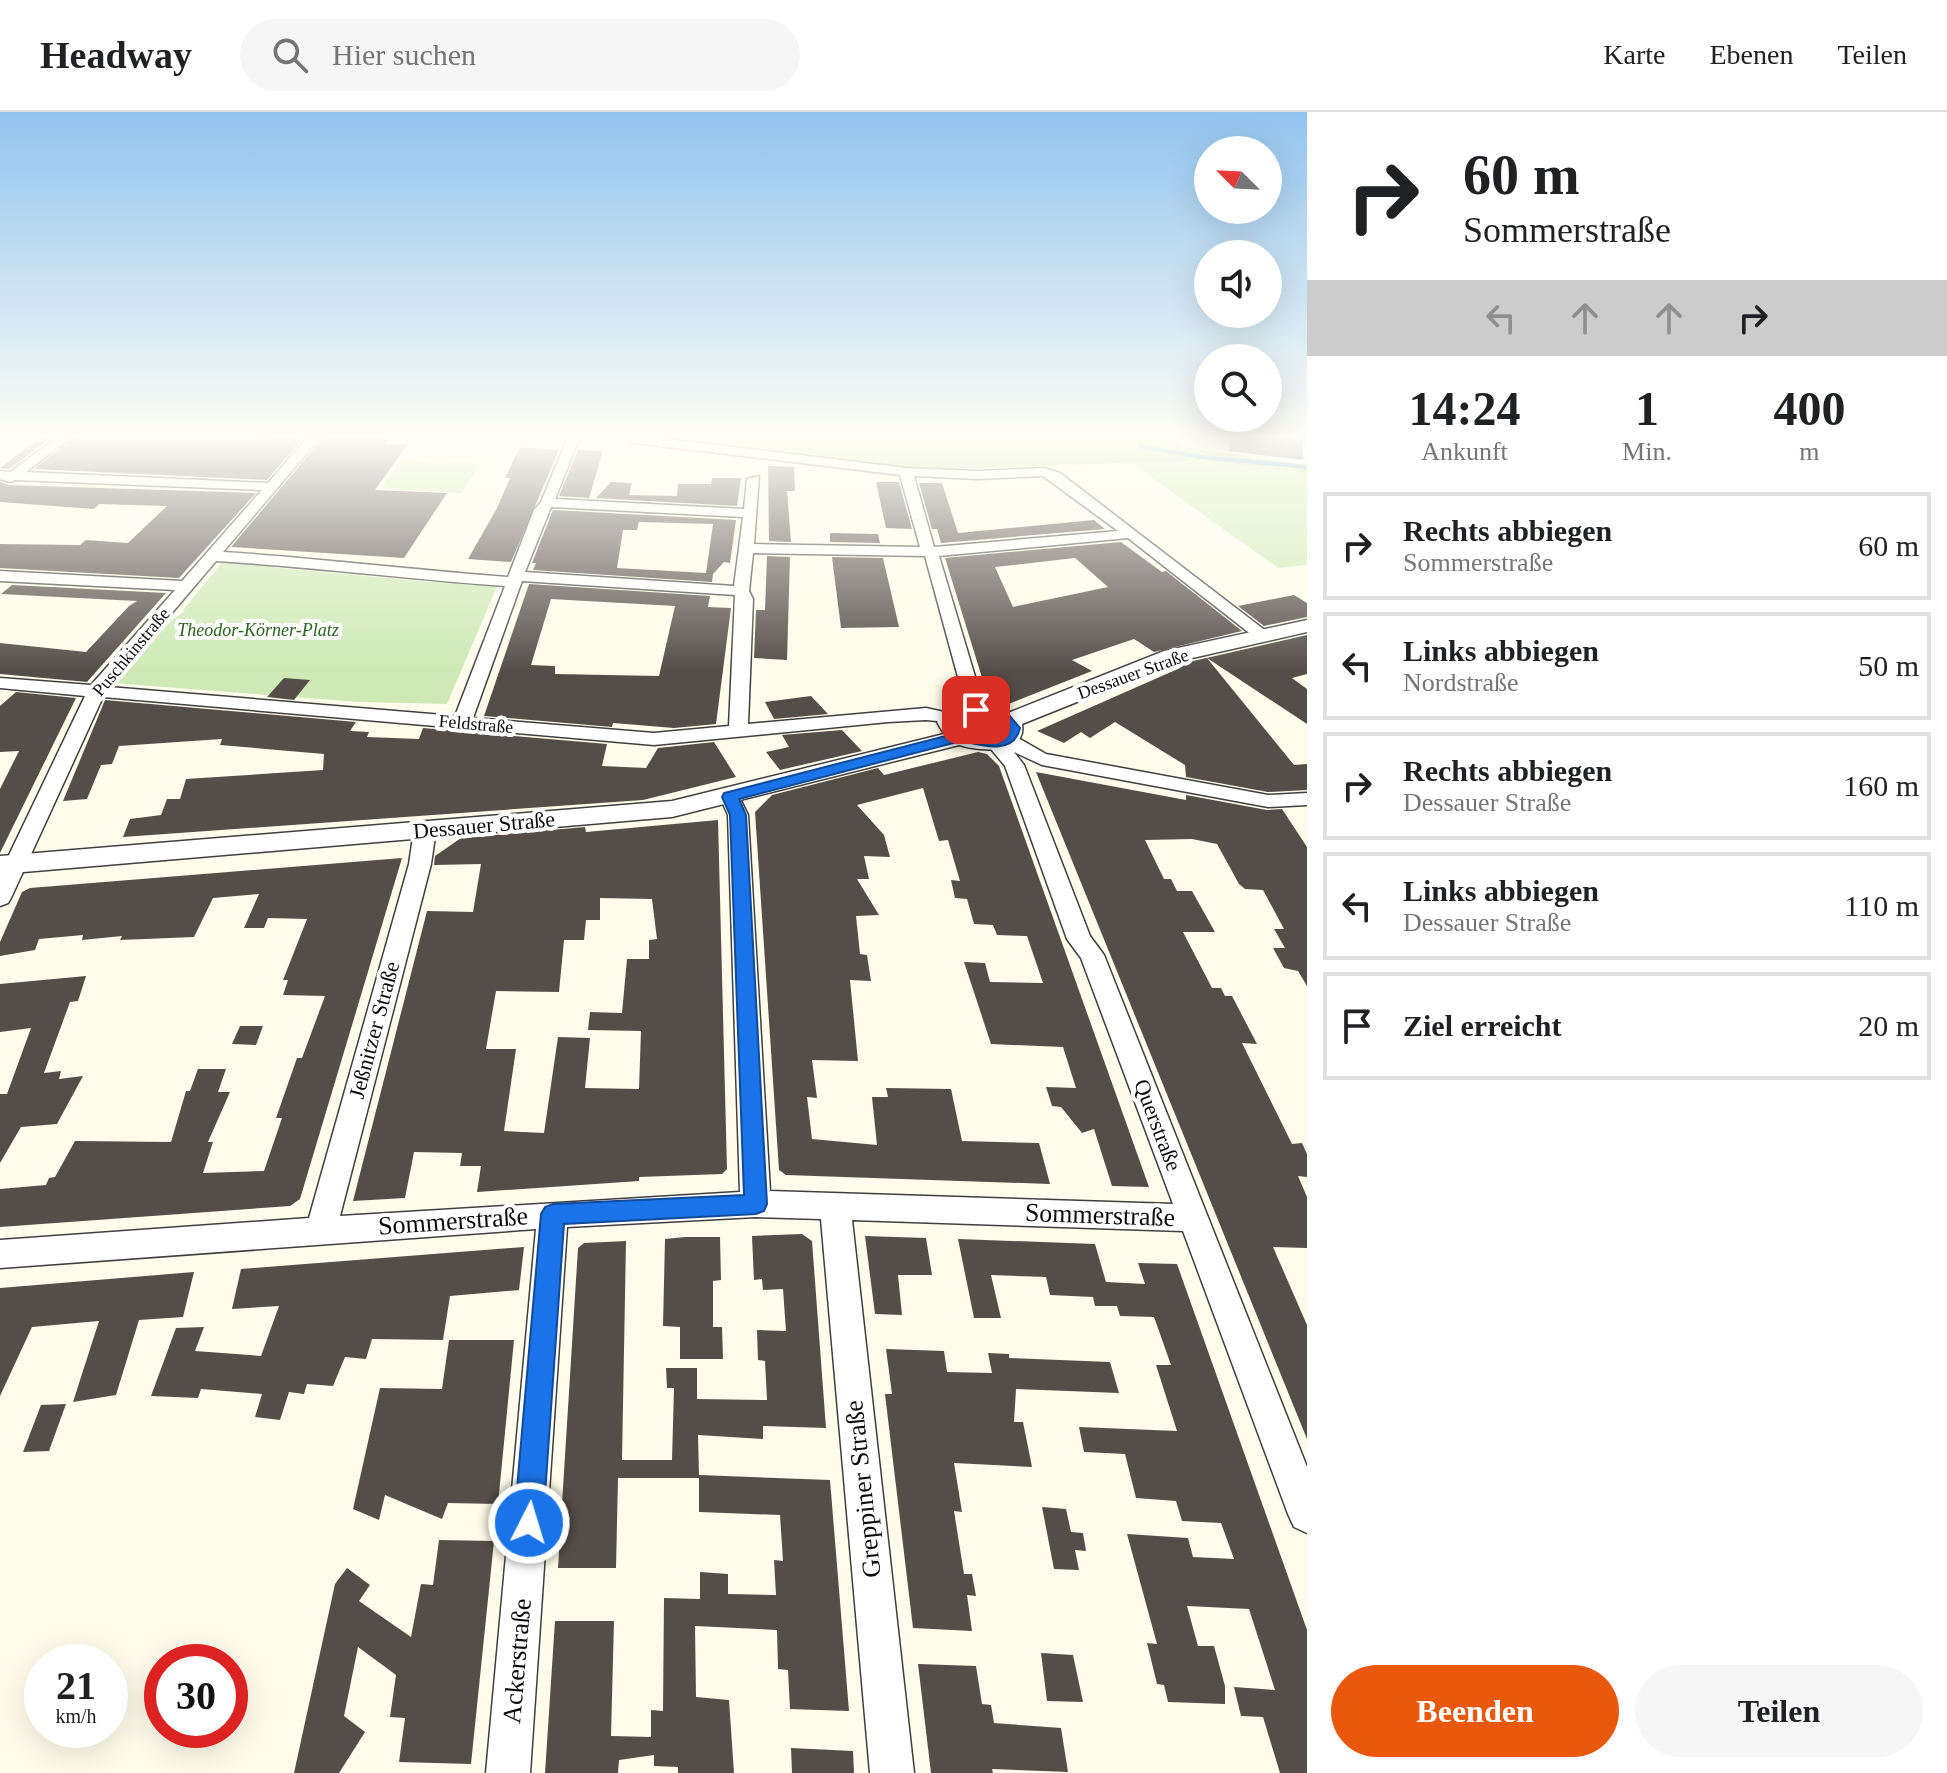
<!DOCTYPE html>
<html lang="de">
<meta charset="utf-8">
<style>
:root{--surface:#fff;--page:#f6f6f6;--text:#202124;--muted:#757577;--line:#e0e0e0;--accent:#ea580c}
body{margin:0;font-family:"Times New Roman",serif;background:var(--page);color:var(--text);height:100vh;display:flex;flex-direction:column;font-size:30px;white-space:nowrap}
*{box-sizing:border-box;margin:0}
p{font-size:26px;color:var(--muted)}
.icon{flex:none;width:44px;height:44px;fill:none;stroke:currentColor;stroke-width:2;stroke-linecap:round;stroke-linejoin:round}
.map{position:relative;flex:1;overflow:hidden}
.sheet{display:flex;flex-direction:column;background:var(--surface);width:640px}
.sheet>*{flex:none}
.banner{background:#fff;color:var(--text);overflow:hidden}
.needle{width:52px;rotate:294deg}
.controls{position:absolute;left:1194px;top:24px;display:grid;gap:16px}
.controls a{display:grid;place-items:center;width:88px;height:88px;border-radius:50%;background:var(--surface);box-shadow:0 8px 32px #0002;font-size:40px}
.speed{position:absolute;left:24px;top:1532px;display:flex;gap:16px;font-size:40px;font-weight:700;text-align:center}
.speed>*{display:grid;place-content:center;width:104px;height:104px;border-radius:50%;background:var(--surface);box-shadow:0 8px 32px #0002;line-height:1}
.speed small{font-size:20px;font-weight:400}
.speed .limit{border:12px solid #d22;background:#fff;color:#111}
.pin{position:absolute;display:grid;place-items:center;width:68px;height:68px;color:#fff;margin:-34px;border-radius:16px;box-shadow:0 4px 12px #0006}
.me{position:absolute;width:88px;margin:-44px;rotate:5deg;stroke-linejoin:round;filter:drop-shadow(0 0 6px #0008)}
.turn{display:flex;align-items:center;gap:28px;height:168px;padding:0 24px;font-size:36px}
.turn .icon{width:104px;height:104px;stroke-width:2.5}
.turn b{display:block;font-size:56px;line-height:68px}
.lanes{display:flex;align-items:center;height:76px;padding:0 24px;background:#0003;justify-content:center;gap:40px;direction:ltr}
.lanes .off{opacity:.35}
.eta{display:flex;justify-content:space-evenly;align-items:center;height:136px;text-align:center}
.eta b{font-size:48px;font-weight:600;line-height:56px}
.action{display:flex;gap:16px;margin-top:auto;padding:16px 24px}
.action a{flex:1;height:92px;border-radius:48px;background:var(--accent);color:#fff;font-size:32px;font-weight:600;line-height:92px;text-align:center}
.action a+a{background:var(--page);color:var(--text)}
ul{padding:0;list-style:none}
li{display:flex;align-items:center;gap:24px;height:108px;margin:0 16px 12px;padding:0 8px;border:4px solid var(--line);border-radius:0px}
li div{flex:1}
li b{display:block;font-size:30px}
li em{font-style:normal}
header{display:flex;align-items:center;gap:48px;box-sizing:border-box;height:112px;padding:0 40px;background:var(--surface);border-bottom:2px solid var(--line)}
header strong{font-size:38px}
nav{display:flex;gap:44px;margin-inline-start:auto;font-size:28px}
.search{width:560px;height:72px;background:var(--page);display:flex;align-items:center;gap:20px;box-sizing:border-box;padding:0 28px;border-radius:44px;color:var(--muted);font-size:30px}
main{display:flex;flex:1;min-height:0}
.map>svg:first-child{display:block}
</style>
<header>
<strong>Headway</strong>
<div class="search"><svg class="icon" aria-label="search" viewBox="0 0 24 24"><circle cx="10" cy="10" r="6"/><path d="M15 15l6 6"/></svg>Hier suchen</div>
<nav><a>Karte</a><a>Ebenen</a><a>Teilen</a></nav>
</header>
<main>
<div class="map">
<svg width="1307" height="1661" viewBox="0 0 1307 1661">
<rect width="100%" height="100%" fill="#fffceb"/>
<g fill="#cee9b5">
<path d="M402 348 480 352 461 381 381 376Z"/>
<path d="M1175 348H1205L1307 361V453L1278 456 1131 351Z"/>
<path d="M223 449 270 450V455L430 470 437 467 498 472 447 592 360 590 112 571 173 507 185 499 183 498Z"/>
</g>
<path fill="#b1da94" d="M666 327H1173L1181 335 1307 353V361L1205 348 928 358Z"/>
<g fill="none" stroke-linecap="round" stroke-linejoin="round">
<g stroke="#368bce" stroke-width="4">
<path d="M1112 327 1120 329"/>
<path d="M1140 334 1200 345 1307 355"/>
</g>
</g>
<g fill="#554e48" fill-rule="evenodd">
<path d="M39 327H50L9 357 0 356Z"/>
<path d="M72 327 120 328 302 327 267 368 34 357Z"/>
<path d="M322 327H388L385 332H408L375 378 447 381 404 446 231 435Z"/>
<path d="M1230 327H1302L1303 348 1229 339Z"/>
<path d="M520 335 559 338 511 450 468 447 497 396 510 366H505Z"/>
<path d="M578 338 603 339 589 386 559 384Z"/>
<path d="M768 354 794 355 795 379H787L791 430 769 429Z"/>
<path d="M712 366H741L737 394 596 386 611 370 632 371 629 383 677 384 678 372H711Z"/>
<path d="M0 370 9 373 256 381 179 466 0 456V432L80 433 86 428 128 431 167 394 99 392 94 397 0 390Z"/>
<path d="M876 370H899L912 417 886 416Z"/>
<path d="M919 371H942L958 421 1094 408 1105 417 941 431 937 417H932Z"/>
<path d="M553 398 736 408 730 451 724 450 713 462 712 470 533 458 536 451H532ZM639 410 713 412 706 461 617 456 623 418H637Z"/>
<path d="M830 421 878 422 880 431 830 430Z"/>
<path d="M1121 430 1162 460 1166 459 1242 519 1154 540 1134 527 1072 548 1092 559 1006 593 994 568 984 572 945 446ZM1075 446 1108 475 1013 495 995 455Z"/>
<path d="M767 444 790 445 787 548 754 546 756 498H765Z"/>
<path d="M832 445 883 446 899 515 841 516Z"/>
<path d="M529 472 710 484 708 495 731 496 716 612 674 616 613 611 612 615 484 604ZM551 487 675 494 659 564 555 562V554L531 553Z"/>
<path d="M12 473 166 481 87 570 0 562V531L86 540 129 494 137 489 1 482Z"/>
<path d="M1294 483 1307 491V505L1264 514 1238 494Z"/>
<path d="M1307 523V562L1292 566 1307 577V612L1207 546 1294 653 1307 652V678L1268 680 1186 665 1185 653 1115 610 1090 626 1081 620 1064 631 1037 619 1180 556 1177 553 1180 552Z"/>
<path d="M284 566 310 568 294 588 267 585Z"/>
<path d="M16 580 76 586 0 741V677L19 639 0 640V594Z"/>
<path d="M811 584 828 602 774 607 765 590Z"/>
<path d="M105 588 356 610 350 619 369 620 367 625 419 627 423 616 607 632 602 654 646 656 658 636 714 630 736 665 643 688 123 725 130 707 161 703 167 687H180L186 667 323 658 324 642 220 633 222 627 119 634 112 652 101 653 87 687 63 689Z"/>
<path d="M842 618 862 639 780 658 766 640 789 635 782 623Z"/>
<path d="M978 640 987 642 999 654 1149 1075 1112 1074 1094 1017 1082 1021 1061 995 1052 994 1046 975 1076 976 1063 935 991 932 964 850 985 851 990 870 1043 871 1027 824 997 823 993 813 974 812 967 787 955 786 951 768 960 769 948 728 939 729 923 676 857 693 884 723 890 745 864 744 869 767H857L879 803 856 804 860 842 867 843 871 869 850 868 858 949 812 948 817 986 807 985 812 1027 877 1033 872 985H888L886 976 951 977 962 1029 1039 1031 1050 1072 786 1063 779 1058 755 700 772 683 878 656 884 663Z"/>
<path d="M1036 660 1186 688V683L1267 698 1282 697 1307 735V874L1298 859 1284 856 1273 836H1285L1274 817H1284L1263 778 1245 777 1239 772 1217 732 1192 727 1145 728 1164 767H1171L1177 779H1192L1215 820H1183L1212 876H1221L1225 884H1232L1257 932 1242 931 1292 1032 1302 1031 1307 1042V1065L1298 1064 1307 1085V1136L1273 1135 1307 1213V1327Z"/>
<path d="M718 708 727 1057 722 1062 639 1065V1069L477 1080 481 1054H460L462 1041 414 1040 405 1086 353 1089 427 799 473 800 481 752 434 753 435 744 461 726 585 715 586 720ZM600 786 652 787 657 827 649 828V847H627L622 901 590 900 588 918 641 919 639 977 585 976 590 926 558 925 544 1021 504 1019 516 937H486L496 879 559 880 564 828H584L586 808H600Z"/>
<path d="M402 746 300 1087 290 1094 0 1115V1077L46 1073 49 1066 55 1065 75 1029 171 1030 186 979H190L198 957H226L218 980H230L208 1030H213L203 1061 264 1059 282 1006H276L297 946H302L325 884 283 883 288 868H283L307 807 268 806 264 816H244L259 782 213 786 194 825 120 828 122 824 82 828 83 823 39 827 35 838 0 844V830L22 780 30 776Z"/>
<path d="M86 864 78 889 70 890 44 961 61 959 59 967 83 964 57 1012 21 1015 0 1051V982H7L31 916 0 920V872Z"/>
<path d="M240 914H263L256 933 232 932Z"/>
<path d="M802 1122 812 1129 826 1316 763 1314V1327L698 1323 699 1363 830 1368 849 1599 790 1597 788 1558 778 1557 777 1518 695 1514 696 1585 729 1588 734 1661H678V1655L654 1654V1643L619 1648 618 1661H545L555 1509H614L611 1624 651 1625V1598L663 1599 664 1486 700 1487V1460L728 1462V1482L776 1483 774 1448 783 1449 780 1403 699 1400V1366H618L616 1456H558L578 1136 584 1131 626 1129 622 1348H672L674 1276H667L666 1256H697V1287L767 1288 765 1249 758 1248 757 1218 786 1219 783 1177 763 1178 762 1167 754 1168 752 1124Z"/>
<path d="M865 1124 926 1126 932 1163H898L902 1203 875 1202Z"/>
<path d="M685 1125H720L721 1168 713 1169V1215H722L723 1247H680V1215L663 1214 665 1127Z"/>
<path d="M958 1127 1095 1132 1106 1170 1145 1172 1138 1151 1177 1152 1307 1518V1661H1280L1263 1605 1241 1604 1234 1575 1275 1578 1249 1497 1187 1494 1198 1534H1214L1225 1574V1592L1168 1590 1164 1573 1157 1572 1147 1531 1157 1532 1127 1422 1188 1426 1193 1445 1234 1447 1221 1411 1182 1409 1176 1389 1136 1386 1125 1342 1084 1340 1079 1315 1177 1319 1156 1253H1171L1154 1205 1120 1204 1117 1194H1095L1093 1185 1050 1183 1046 1165 991 1163 1001 1206H974Z"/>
<path d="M524 1135 519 1178 450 1184 443 1228 372 1227 366 1247 345 1245 333 1274 307 1272 304 1282 289 1280 280 1308 255 1305 262 1282 201 1277 198 1286 151 1284 176 1216 204 1215 195 1239 261 1244 279 1194 232 1197 241 1157Z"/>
<path d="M194 1160 183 1205 139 1208 116 1283 73 1290 99 1209 32 1215 0 1284V1176Z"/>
<path d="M449 1228H514L498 1392 448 1391 442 1407 385 1383 379 1408 353 1397 380 1276 442 1277Z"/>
<path d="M886 1237 944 1239 947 1260 992 1261 988 1241 1009 1242V1246L1110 1250 1119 1281 1016 1277 1014 1310H1023L1032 1355 954 1351 962 1400 954 1399 964 1462H972L976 1484 967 1483 972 1519 913 1516 885 1282H892Z"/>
<path d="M66 1292 49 1339 23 1340 41 1293Z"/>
<path d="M1042 1395 1066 1397 1071 1420 1083 1421 1086 1439 1075 1438 1079 1458 1054 1457Z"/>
<path d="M439 1428 494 1429 471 1652 399 1650 405 1606 390 1605 396 1563 358 1535 344 1604 365 1620 339 1661H294L335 1472 347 1456 370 1473 359 1489 411 1525 421 1472 433 1473Z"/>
<path d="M1041 1541 1073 1543 1083 1590 1047 1589Z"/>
<path d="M918 1552 976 1554 982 1592 991 1593 994 1611 1061 1616 1068 1660 992 1657 993 1661H931Z"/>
<path d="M791 1636 853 1639 854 1661H792Z"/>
</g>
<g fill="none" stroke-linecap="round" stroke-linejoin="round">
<g stroke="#3f3f3f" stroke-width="3">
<g id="minor">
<path d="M55 327H69L26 360 268 371 306 327H319L223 440C319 446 413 458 508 465L534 398 541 390 567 327H579L555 387 744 397 747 367 759 364 754 432 920 435 900 363 635 331 629 327H667L906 356 978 359 1044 356 1060 361 1271 523 1269 527H1257L1128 426 939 444 985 598 976 604 967 598 925 444 753 441 749 479 753 487 748 612 926 596 958 603 960 607 958 611 926 608 888 610 654 633 103 585 11 786 8 791 0 794V762L85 584 0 576V566L91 573 175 478 0 469V459L182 469 262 378 16 368 10 370 0 367V359L10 360ZM914 364 978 367 1043 364 1118 419 934 435ZM551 395 743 405 734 474 525 460ZM216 449C313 455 408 467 505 474L455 604 109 575ZM522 469 735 483 729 614 654 621 473 606Z"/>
<path d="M1008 620 1046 642 1268 683 1307 681V693L1268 695 1042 653 1014 640 1024 653 1090 824 1104 843 1307 1355V1421L1294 1415 1288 1402 1183 1119 852 1108 914 1661H870L821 1107 756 1105 567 1115 530 1661H486L536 1117 0 1156V1128L309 1106 409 752 414 718 425 711 436 718 431 752 340 1104 740 1080 728 703 720 685 730 679 737 681 748 703 770 1079 1173 1092 1081 846 1067 827 1005 654 986 631 989 627Z"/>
</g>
</g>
<g stroke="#3f3f3f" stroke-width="3">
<path id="tertiary" d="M1307 508V520L1179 549 1022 612C1027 644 979 639 959 633L672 705 0 762V744L672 689 944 622 937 610C950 585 986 588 1008 601L1164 539ZM968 605 984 607 999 616V620L976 623 961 610Z"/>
</g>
<use href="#minor" fill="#fff" fill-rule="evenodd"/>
<use href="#tertiary" fill="#fff" fill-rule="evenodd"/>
</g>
<linearGradient id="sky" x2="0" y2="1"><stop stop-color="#91c3ee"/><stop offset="0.58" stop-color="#fffef6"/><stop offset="1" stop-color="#fffef6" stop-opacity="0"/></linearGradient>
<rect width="1307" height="560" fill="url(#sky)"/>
<path fill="#1a73e8" stroke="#114b97" stroke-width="2" d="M976 593 1008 602 1020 616C1014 644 980 633 961 629L739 687 746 703 767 1092 764 1099 756 1102 564 1112 543 1411 539 1421 529 1425 518 1421 514 1411 541 1102 545 1095 553 1092 744 1083 730 703 722 685 724 681 961 620 990 627 1004 621 1005 617 998 608 971 601 969 598Z"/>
<g text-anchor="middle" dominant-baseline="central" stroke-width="8" stroke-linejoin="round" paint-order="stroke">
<g font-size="18" font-style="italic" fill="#28641c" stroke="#fff">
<text x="258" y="518">Theodor-Körner-Platz</text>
</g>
<g font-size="18" fill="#0c0c0c" stroke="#fff">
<text transform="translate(131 540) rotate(-50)">Puschkinstraße</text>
<text transform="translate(1133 562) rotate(-20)">Dessauer Straße</text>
<text transform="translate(476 612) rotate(5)">Feldstraße</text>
</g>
<g font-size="22" fill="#0c0c0c" stroke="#fff">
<text transform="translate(484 713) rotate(-5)">Dessauer Straße</text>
<text transform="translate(374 918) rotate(-75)">Jeßnitzer Straße</text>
<text transform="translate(1158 1013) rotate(69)">Querstraße</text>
</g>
<g font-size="26" fill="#0c0c0c" stroke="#fff">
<text transform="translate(1100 1103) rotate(2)">Sommerstraße</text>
<text transform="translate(453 1109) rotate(-4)">Sommerstraße</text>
<text transform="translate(863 1377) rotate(-96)">Greppiner Straße</text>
<text transform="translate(517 1549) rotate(-85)">Ackerstraße</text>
</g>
</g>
</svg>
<div class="controls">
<a><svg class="needle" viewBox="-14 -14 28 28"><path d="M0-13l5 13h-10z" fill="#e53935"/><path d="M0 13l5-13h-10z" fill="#757577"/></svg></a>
<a><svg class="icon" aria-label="sound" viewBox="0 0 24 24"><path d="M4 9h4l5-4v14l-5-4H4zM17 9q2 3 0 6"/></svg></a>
<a><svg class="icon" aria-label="search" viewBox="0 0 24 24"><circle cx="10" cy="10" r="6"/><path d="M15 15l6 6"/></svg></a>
</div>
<div class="speed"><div>21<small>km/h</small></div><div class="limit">30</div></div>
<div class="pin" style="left:976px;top:598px;background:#d93025"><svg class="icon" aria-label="arrive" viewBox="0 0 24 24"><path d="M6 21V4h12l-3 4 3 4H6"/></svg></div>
<svg class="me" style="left:529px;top:1411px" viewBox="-20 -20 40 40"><circle r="17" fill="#1a73e8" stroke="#fff" stroke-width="3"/><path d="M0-11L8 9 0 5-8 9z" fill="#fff"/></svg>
</div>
<section class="sheet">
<div class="banner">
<div class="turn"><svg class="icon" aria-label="right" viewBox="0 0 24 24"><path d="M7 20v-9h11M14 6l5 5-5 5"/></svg><div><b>60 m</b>Sommerstraße</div></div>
<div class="lanes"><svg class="icon off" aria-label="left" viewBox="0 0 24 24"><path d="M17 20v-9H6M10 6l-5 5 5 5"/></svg><svg class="icon off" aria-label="ahead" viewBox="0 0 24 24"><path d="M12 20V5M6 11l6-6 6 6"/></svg><svg class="icon off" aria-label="ahead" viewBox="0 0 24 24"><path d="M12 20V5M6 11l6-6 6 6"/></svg><svg class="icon" aria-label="right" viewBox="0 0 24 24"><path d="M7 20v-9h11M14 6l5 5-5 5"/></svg></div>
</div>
<div class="eta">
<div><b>14:24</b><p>Ankunft</p></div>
<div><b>1</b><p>Min.</p></div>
<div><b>400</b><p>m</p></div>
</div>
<ul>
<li><svg class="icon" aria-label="right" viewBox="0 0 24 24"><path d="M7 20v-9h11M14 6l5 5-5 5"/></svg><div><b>Rechts abbiegen</b><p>Sommerstraße</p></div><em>60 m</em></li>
<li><svg class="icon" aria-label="left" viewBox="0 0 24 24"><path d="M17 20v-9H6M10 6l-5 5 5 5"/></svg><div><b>Links abbiegen</b><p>Nordstraße</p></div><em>50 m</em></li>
<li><svg class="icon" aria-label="right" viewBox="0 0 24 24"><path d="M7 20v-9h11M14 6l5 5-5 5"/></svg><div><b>Rechts abbiegen</b><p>Dessauer Straße</p></div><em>160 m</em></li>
<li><svg class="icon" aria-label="left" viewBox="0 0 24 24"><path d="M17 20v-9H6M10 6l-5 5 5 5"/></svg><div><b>Links abbiegen</b><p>Dessauer Straße</p></div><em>110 m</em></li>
<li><svg class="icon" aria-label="arrive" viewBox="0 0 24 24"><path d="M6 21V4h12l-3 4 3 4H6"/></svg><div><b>Ziel erreicht</b></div><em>20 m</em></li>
</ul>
<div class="action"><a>Beenden</a><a>Teilen</a></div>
</section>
</main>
